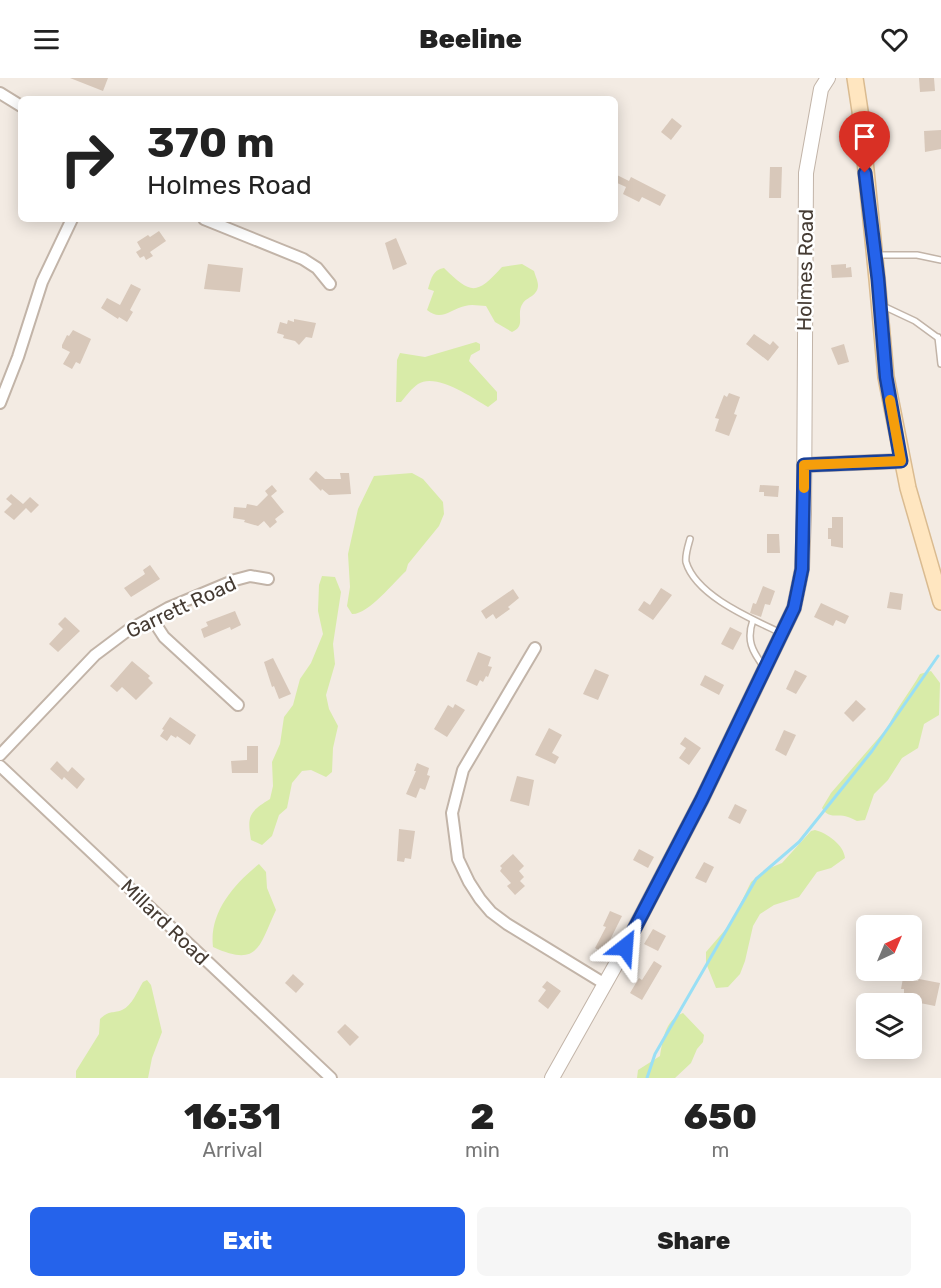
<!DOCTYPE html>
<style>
:root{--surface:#fff;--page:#f6f6f6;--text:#222;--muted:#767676;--accent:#2563eb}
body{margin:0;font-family:Rubik,sans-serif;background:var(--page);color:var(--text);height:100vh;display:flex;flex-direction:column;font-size:22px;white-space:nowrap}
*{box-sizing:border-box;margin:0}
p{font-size:20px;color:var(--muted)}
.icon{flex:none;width:33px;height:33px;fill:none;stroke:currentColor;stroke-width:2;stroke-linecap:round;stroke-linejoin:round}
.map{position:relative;height:1000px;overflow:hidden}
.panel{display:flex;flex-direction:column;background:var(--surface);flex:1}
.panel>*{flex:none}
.guide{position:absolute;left:18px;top:18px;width:600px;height:126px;border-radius:9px;box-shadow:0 3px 15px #0003;background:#fff;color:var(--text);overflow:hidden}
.needle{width:39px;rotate:44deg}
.buttons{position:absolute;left:856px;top:837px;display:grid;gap:12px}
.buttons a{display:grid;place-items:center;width:66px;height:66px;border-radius:9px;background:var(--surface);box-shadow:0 3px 15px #0003;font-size:30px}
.pin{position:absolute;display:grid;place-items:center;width:51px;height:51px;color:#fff;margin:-62px -26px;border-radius:50% 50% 50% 0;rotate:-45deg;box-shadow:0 0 6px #0007}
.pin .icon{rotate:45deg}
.me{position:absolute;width:66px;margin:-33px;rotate:28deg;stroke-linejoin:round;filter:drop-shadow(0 0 4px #0008)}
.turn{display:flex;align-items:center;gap:21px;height:126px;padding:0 30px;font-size:27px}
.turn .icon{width:78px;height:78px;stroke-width:2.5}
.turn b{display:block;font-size:42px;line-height:51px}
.eta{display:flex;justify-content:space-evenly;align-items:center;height:102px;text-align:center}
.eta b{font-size:36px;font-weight:800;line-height:42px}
.primary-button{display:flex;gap:12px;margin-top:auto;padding:12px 30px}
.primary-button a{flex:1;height:69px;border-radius:9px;background:var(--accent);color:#fff;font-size:24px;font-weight:800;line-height:69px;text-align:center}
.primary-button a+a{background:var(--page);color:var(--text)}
header{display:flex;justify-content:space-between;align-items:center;height:78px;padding:0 30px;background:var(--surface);font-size:27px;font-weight:800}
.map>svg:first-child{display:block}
</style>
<header><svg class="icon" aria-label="menu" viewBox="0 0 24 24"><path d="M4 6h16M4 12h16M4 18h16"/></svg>Beeline<svg class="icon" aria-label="heart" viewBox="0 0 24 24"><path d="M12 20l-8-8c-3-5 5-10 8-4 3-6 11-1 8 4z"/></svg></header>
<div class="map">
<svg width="941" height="1000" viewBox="0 0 941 1000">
<rect width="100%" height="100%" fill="#f3ebe3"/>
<g fill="#d8eba8">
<path d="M522 186 534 193C535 197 538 203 538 207 538 218 527 219 523 225 515 236 527 248 512 254L495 244 486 228C480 228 472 226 465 228 451 231 441 244 427 232L434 213 428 211C431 202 432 192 444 190 471 216 476 218 502 189Z"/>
<path d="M476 264 480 266V272L471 277 469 283 497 314V322L488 329C473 320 436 294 418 306 412 310 406 318 401 324H396L397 282 400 275 425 279Z"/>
<path d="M412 395 423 401 443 424 444 436 439 448 408 486 406 493C394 504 368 537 352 536L347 528 350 509 348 476 358 431 374 398Z"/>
<path d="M322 498 335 499 341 514 333 566 335 586 326 617 329 631 338 648 333 670 332 694 326 699 311 692 302 693 292 705 287 730 279 737 272 758 262 767 251 762C247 738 249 734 270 721L273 708 272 684 280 666 284 639 293 627 300 601 311 585 323 556 318 533 319 507Z"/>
<path d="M931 593 940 605 939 637 924 646 918 670 902 680 888 702 874 716 865 742 857 743C854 742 852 740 848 739 838 735 829 742 822 730L831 715 888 649C896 630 910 614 920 596Z"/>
<path d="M815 752C827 755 844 767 845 780L831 790 817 794 799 819 774 827 760 836 753 848 745 883 740 896 728 909 716 910 706 885V874L731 845 751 804 765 792 782 785 811 753Z"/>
<path d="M259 786 266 794 267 810 276 832C259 868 259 890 213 869 209 835 233 807 259 786Z"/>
<path d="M147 902 151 907 162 954 152 980 148 1000H76V993L99 956 100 941C110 932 111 936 122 932 132 928 138 912 143 904Z"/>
<path d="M683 935 704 957 703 964 697 971 691 985 675 1000H637L638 992 660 978C663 961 665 942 683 935Z"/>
</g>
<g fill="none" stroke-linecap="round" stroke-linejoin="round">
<path stroke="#99dff5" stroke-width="3" d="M647 1000 655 976 756 801 799 764 872 673 938 578"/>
</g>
<g fill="#d8c8ba">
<path d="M70 0H108L103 13Z"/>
<path d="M919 0H934L935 13 920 14Z"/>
<path d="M672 40 682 48 671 62 661 54Z"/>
<path d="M941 52V71L925 74 924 53Z"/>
<path d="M770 89H782L781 120H769Z"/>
<path d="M615 96 629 103 631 99 666 117 660 128 642 119 639 124 623 116 626 109 615 104Z"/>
<path d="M159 153 166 163 150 174 153 178 146 182 144 178 140 180 136 174 141 171 137 164 148 157 150 159Z"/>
<path d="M396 160 407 186 393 192 385 165Z"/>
<path d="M208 186 243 190 240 214 204 211Z"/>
<path d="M846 186V190L851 189 852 199 832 200 831 187Z"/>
<path d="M131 206 141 211 130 232 133 234 127 244 119 239 118 241 101 230 107 220 120 227Z"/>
<path d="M294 241 316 245 312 260 306 259 299 267 295 263 283 260 284 257 277 255 280 244 287 246 288 242 294 244Z"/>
<path d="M73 252 91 261 80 286 76 284 72 291 63 286 70 274 62 270V267L67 257 69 258Z"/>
<path d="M754 256 770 267 773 263 779 269 768 283 746 266Z"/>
<path d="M844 266 849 284 838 287 831 270Z"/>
<path d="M729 315 740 319 734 336 737 337 729 358 715 353 719 341 715 340 724 317 727 319Z"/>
<path d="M316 393 325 401H341L340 395H349L351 416 329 417 322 411 321 413 309 401Z"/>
<path d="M272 407 277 413 271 418 284 434 275 441 277 444 270 450 264 443 258 448 244 444 245 442 233 440 234 429 246 430 247 426 257 428 268 417 265 413Z"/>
<path d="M760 407 779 408 778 419 764 418V414H759Z"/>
<path d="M11 416 23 426 30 419 39 427 31 435 26 430 14 442 4 434 12 426 6 421Z"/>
<path d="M832 439H843V470L831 468V461H828V450H832Z"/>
<path d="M767 456H779L780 475H767Z"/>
<path d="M150 487 160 501 131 519 124 510 145 496 143 492Z"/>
<path d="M763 508 775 513 770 527 765 526 761 539 750 535 753 525 756 526Z"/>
<path d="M661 510 672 517 653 542 638 532 644 523 650 527Z"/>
<path d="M513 511 519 520 508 529 510 531 496 541 493 536 486 541 481 533Z"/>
<path d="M890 514 903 516 901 532 887 530Z"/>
<path d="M821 525 849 538 845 546 836 542 833 548 814 539Z"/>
<path d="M235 533 241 547 231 552 230 549 204 560 201 551 208 548 206 544Z"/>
<path d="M65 539 80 553 58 574 49 566 63 551 58 546Z"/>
<path d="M730 549 742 555 733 572 721 566Z"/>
<path d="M478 574 491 579 488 588 492 589 488 599 486 598 483 604 480 602 477 608 466 603Z"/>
<path d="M273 580 291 616 279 621 274 608 272 609 264 584Z"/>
<path d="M132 583 150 598 148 600 153 605 136 622 122 609 117 614 110 608Z"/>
<path d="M595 591 609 597 598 622 583 616Z"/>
<path d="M795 592 807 598 796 616 786 611Z"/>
<path d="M705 597 724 607 719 617 700 607Z"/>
<path d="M856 622 866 631 853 644 844 635Z"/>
<path d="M455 626 465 632 447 659 434 651 448 627 453 630Z"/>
<path d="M170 639 196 657 190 667 177 658 176 660 171 657 167 663 160 658 164 652 162 651Z"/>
<path d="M549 650 562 657 552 675 559 679 555 686 535 677Z"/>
<path d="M784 652 796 657 786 678 775 672Z"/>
<path d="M685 659 701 670 689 687 679 680 686 670 680 666Z"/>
<path d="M247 668H258V695H232L231 683 247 682Z"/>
<path d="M57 683 68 694 72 689 85 701 77 711 64 699 62 702 50 691Z"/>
<path d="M417 685 429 690 427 697 430 698 425 712 420 710 416 720 406 716 416 693H414Z"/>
<path d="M517 698 534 702 529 728 510 723Z"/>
<path d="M735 726 747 732 740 746 728 740Z"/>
<path d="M399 751 415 753 411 781 405 780 404 784 397 783Z"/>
<path d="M639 771 654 779 648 790 633 782Z"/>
<path d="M513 776 524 788 519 793 524 799 520 803 525 808 515 817 507 808 511 805 500 793 502 790 500 788Z"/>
<path d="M704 784 714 789 706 805 695 800Z"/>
<path d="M610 833 622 838 608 866 611 868 607 877 595 870 606 849 603 848Z"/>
<path d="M653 851 666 858 658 873 644 866Z"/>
<path d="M654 883 662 888 642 922 630 915 639 900 642 902Z"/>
<path d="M293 896 304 906 296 915 285 905Z"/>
<path d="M903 900 918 903 919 901 940 905 935 928 915 924V926H904V911H901Z"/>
<path d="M547 903 561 913 548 931 538 923 546 912 542 909Z"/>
<path d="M345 946 359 959 350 968 337 954Z"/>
</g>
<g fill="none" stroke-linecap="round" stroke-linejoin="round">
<g stroke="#c2b4a8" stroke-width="8">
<g id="service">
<path d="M877 177H917L941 182"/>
<path d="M881 227 915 243 941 262"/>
<path d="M938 259 941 286"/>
<path d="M690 461C688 468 685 477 686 484 696 518 752 541 781 555"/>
<path d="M753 542C746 562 752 573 764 589"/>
</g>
</g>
<g stroke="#c2b4a8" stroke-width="14">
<g id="minor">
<path d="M0 15 21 28"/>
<path d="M204 141 303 181 317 190 330 206"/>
<path d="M0 325 18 279 42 204 72 141"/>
<path d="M151 539 164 559 238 627"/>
<path d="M535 570 463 692 452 735 458 781 469 804 480 821 491 834 507 846 605 906"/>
<path d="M0 677 95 577 127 553 168 530 235 502 250 498 268 501"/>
<path d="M0 688 331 1000"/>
</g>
</g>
<g stroke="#c2b4a8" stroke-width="16">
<g id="tertiary">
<path d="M804 387 901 383"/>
<path d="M552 1000 615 888 702 721 794 530 802 491 804 436 806 95 821 11 828 0"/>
</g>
</g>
<g stroke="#dabb90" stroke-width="18">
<path id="secondary" d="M855 0 860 33 877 201 886 299 908 410 941 524"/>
</g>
<use href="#service" stroke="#fff" stroke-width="5"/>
<use href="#minor" stroke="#fff" stroke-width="10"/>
<use href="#tertiary" stroke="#fff" stroke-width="14"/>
<use href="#secondary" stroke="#ffe6c0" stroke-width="15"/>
</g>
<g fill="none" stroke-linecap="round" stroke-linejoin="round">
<g stroke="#184099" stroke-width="15">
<path id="route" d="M625 869 702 721 794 530 802 491 804 387 901 383 886 299 878 201 865 95"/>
</g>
<use href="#route" stroke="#2563eb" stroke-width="10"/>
<path stroke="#f59e0b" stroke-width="10" d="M804 410V387L901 383 890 322"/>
</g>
<g text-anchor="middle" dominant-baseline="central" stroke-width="5" stroke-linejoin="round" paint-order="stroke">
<g font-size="20" fill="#453b33" stroke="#fff">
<text transform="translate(805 192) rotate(-89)">Holmes Road</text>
<text transform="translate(181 529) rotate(-25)">Garrett Road</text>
<text transform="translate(165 844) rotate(44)">Millard Road</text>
</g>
</g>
</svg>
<div class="buttons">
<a><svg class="needle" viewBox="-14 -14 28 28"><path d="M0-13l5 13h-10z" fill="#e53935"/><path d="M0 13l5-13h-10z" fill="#767676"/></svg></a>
<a><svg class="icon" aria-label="layers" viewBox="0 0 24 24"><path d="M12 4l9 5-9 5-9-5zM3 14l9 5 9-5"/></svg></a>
</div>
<div class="pin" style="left:865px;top:95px;background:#d93025"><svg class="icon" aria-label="arrive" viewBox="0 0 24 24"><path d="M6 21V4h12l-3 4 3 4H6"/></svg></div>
<svg class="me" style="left:625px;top:869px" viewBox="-20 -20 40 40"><path d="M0-17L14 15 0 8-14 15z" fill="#2563eb" stroke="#fff" stroke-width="4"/></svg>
<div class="guide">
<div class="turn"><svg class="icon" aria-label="right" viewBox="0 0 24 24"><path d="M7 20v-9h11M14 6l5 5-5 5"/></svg><div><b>370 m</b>Holmes Road</div></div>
</div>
</div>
<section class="panel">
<div class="eta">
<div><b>16:31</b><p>Arrival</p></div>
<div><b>2</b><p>min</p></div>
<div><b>650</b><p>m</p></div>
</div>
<div class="primary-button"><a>Exit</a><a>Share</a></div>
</section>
